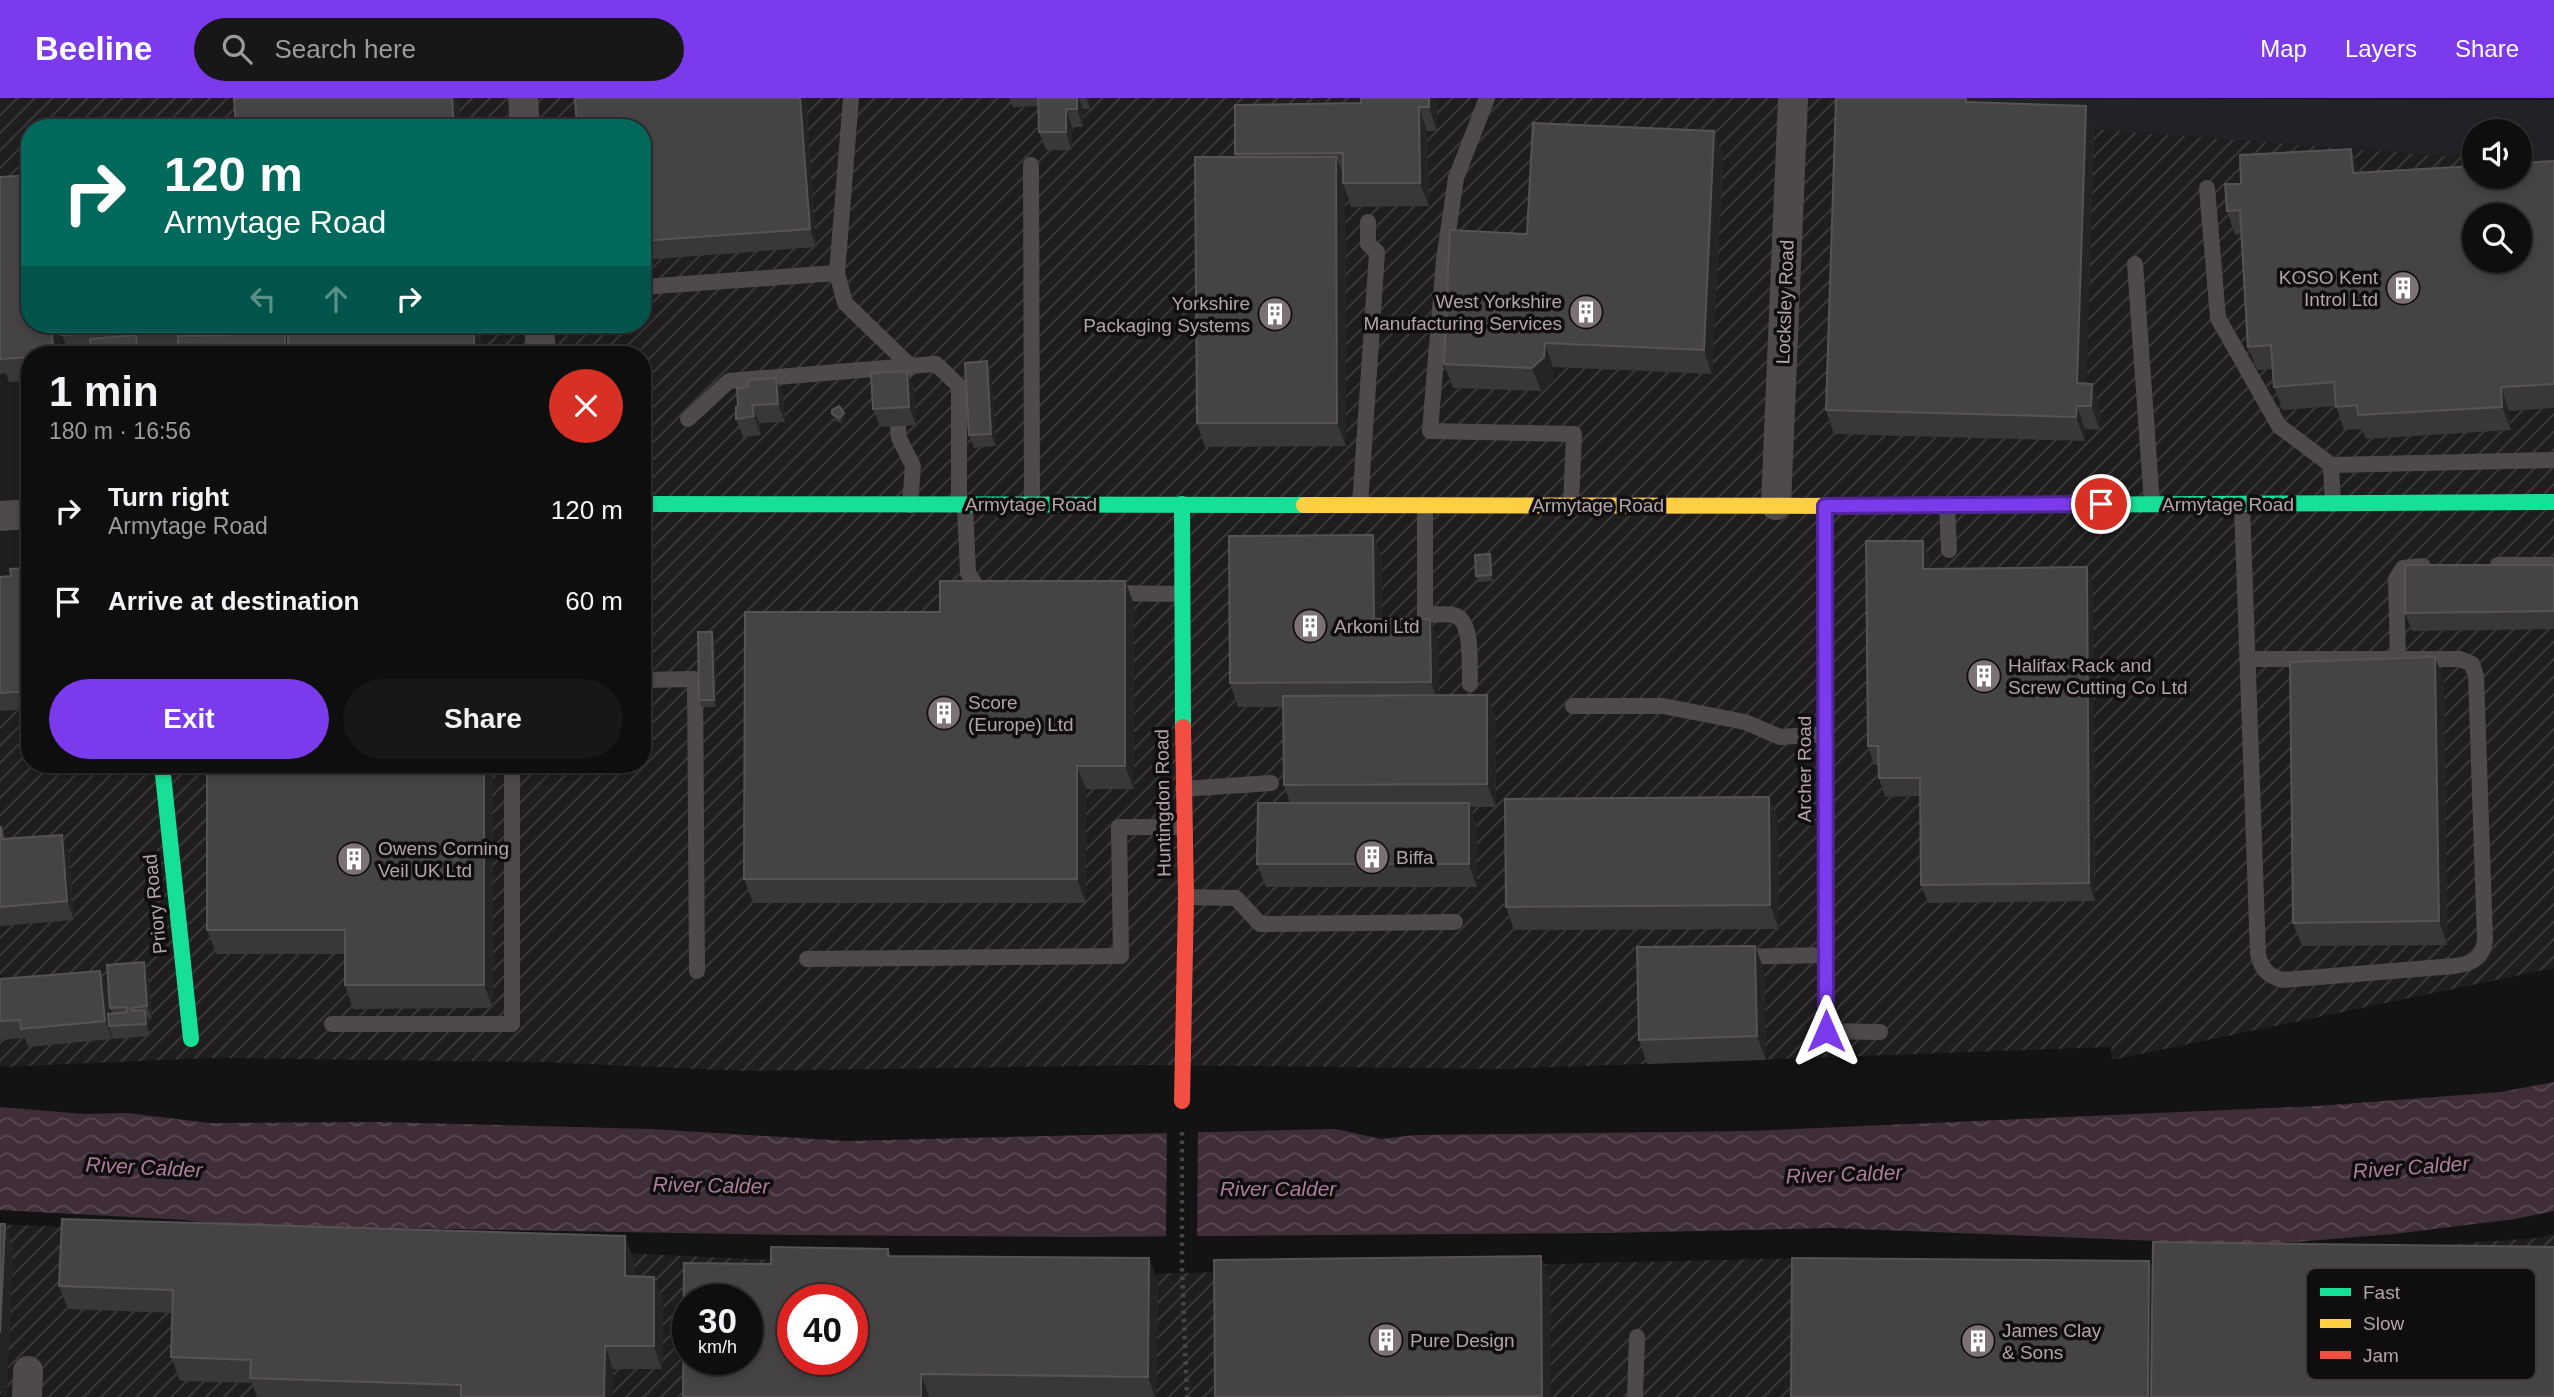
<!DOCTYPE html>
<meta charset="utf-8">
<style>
:root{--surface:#0e0e0e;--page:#171717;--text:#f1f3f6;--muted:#9b9c9e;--line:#2e2e2e;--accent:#7c3aed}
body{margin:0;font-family:Helvetica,sans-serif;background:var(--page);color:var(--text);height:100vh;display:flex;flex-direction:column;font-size:26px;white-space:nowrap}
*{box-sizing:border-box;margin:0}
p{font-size:23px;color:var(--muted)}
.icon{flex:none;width:38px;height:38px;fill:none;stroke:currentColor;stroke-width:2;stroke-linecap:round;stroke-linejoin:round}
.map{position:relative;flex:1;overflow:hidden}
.drawer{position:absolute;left:21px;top:248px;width:630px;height:427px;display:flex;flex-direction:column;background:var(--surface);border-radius:28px;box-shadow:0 4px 10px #0003,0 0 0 2px var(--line)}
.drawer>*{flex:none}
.top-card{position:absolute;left:21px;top:21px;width:630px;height:214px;border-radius:28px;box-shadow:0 4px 10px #0003,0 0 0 2px var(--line);background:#00695c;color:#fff;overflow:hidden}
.fabs{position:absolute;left:2462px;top:21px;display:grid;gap:14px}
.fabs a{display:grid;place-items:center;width:70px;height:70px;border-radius:50%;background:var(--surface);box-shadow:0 4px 10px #0003,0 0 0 2px var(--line);font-size:35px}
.speed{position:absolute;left:672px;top:1186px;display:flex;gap:14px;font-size:35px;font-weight:700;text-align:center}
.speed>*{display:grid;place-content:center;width:91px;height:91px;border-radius:50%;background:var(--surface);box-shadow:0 4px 10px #0003,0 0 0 2px var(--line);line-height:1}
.speed small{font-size:18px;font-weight:400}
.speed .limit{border:10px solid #d22;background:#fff;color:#111}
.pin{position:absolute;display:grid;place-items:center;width:60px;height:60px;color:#fff;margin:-30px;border:4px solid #fff;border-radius:50%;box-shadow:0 2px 7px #0007}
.me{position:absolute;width:77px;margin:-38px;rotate:0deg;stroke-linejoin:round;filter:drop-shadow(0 0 5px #0008)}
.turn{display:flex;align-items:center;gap:24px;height:147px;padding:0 28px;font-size:32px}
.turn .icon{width:91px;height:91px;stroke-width:2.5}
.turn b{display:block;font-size:49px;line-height:60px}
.lanes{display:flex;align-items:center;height:66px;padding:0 28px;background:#0003;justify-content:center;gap:35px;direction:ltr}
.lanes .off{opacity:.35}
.round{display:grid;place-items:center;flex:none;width:74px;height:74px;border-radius:37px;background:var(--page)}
.head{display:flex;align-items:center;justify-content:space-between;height:119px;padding:0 28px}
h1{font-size:42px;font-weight:700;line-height:52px}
.button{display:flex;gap:14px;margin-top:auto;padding:14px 28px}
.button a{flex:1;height:80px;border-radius:42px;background:var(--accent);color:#fff;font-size:28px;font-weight:700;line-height:80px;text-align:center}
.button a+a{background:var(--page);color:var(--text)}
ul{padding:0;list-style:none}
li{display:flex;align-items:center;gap:21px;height:91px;padding:0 28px}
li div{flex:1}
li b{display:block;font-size:26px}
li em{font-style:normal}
header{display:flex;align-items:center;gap:42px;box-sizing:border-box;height:98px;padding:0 35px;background:var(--accent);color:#fff}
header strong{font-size:33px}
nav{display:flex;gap:38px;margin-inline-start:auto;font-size:24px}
.search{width:490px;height:63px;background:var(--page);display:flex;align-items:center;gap:18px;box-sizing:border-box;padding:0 24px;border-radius:38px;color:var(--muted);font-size:26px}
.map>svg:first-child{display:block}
</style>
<header>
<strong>Beeline</strong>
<div class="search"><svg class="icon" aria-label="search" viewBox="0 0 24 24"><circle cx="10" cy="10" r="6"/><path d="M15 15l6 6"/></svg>Search here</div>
<nav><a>Map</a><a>Layers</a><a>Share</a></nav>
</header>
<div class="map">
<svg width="2554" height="1299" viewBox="0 0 2554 1299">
<defs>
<pattern id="industrial-furrows" width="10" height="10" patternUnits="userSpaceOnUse" patternTransform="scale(1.75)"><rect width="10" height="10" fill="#1f1d1d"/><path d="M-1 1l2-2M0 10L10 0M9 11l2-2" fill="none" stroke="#3d3b3b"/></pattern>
<pattern id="water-waves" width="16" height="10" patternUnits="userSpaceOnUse" patternTransform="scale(1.75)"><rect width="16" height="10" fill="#3f2e39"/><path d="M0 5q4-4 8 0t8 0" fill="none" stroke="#584953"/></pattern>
</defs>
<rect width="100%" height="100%" fill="#131313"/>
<path fill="#1f1d1d" d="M0 103 30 226H58L61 257H30V611L0 614Z"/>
<g fill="url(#industrial-furrows)" fill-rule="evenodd">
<path d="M0 0H1975L2094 31 2474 60V79H2520V63L2554 66V870L2112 962 2111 949 1501 971 1154 967 745 973 540 964 211 960 0 969V614L30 611V667H642V257H61L58 226H642V30H30V101L0 103ZM2474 117H2520V163H2474Z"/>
<path d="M0 1126 1094 1177 1805 1160 1900 1185 2537 1140 2554 1136V1299H0ZM688 1202H747V1262H688ZM793 1202H852V1262H793Z"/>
</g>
<path fill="#212128" d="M1975 0 2554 2V66L2520 63V33H2474V60L2104 32 1974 28Z"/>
<path fill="url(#water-waves)" d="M2554 984V1113L2515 1121 2394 1136 2283 1145H2209L1833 1130 1606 1135 1081 1139 790 1137 219 1127 186 1122 0 1112V1009L84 1016 127 1015 209 1025 380 1024 650 1031 847 1043 1336 1031 1381 1041 1415 1037 1749 1033 2318 1008 2501 994Z"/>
<path fill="#131313" d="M1167 1032H1198L1197 1142H1166Z"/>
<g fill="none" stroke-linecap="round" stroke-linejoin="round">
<path stroke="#4a4648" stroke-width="4.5" stroke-dasharray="3.5 5" stroke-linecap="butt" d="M1182 1034V1172L1187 1299"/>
<g stroke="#4e4a4c" stroke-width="16">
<path d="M1487 0 1456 80 1444 162 1430 333 1574 336 1571 406"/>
<path d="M1031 67 1032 406"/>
<path d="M2207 90 2218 220 2279 328 2331 367 2333 406"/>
<path d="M2135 166 2152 406"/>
<path d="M837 175 845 205 910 268"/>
<path d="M642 189 837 175 851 0"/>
<path d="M903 275 910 268 936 266 959 288V407"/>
<path d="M688 321 729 283 910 268"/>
<path d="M898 329 899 340 913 368 910 407"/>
<path d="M2331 367 2554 362"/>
<path d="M1947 406 1949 452"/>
<path d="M965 407 968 475 980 494H988"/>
<path d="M1360 407 1377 154 1368 146V124"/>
<path d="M1425 407V517C1433 517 1445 515 1454 517 1474 522 1469 570 1470 586"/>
<path d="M2242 407 2258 856C2261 871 2268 878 2283 882L2454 868C2472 866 2483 860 2485 842L2476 578 2472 566 2460 561H2247"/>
<path d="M2498 467H2554"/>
<path d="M1109 495 1181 496"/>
<path d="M2398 560 2396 481 2403 470 2423 468"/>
<path d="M642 582 695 581 697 873"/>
<path d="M1573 608H1663L1745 624 1780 639 1825 636"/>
<path d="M1183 691 1271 685"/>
<path d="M1186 799 1236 800 1260 826 1455 824"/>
<path d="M1737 859 1826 857"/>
<path d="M807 861 1121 858 1119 729H1183"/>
<path d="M332 926H512V667"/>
<path d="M1826 933 1880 934"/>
<path d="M1635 1299 1637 1239"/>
</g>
<g stroke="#4e4a4c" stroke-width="30">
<path d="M523 0 525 30"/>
<path d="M539 226 541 257"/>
<path d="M1776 407 1793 0"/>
<path d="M0 418 30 416"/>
<path d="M27 1299 28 1273"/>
</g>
<g stroke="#16e098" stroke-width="16">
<path d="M642 406 1304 407"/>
<path d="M1182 406 1183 629"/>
<path d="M1825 408 1826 933"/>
<path d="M1851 408 2554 404"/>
<path d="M162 667 191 941"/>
</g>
<path stroke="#ffcf43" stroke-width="16" d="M1304 407 1851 408"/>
<path stroke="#f24e42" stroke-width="16" d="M1182 1003 1186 799 1183 629"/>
</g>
<g fill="#393739">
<path d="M575 0H806L816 149 642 162V30Z"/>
<path d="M1009 0H1090V11H1083V29H1072V52H1046L1039 34 1038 8 1013 9Z"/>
<path d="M1361 0H1437V33H1427L1429 108 1351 109 1345 91 1346 348 1205 349 1197 325 1236 59 1235 56 1361 5Z"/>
<path d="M1975 4 2094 31 2086 285 2100 309V332L2085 331V343L1834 336 1826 312Z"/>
<path d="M1714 33 1723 57 1712 276 1553 269V283L1541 293 1453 290 1444 266 1527 136Z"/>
<path d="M2554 63V310L2509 313 2511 332 2366 341 2362 331 2344 332 2336 308 2283 312 2274 289 2273 271 2257 272 2248 249 2241 136 2235 137 2227 113 2241 86 2360 75Z"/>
<path d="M0 79 30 226H58L61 257H30V283L9 284 6 275 0 276Z"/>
<path d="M61 226H246V230H248L246 226H475L483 248V257H178V251L142 254 143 257H69L62 237Z"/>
<path d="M987 263 991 276 996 348 974 350 969 337Z"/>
<path d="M907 273 914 291 916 327 880 329 873 311Z"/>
<path d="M783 298 785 324 759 325 761 337 743 339 736 321V309Z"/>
<path d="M844 315 846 322 842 326 835 322 832 316Z"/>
<path d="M1373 437 1382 461V521L1439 544V598L1487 597 1495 621 1496 709H1470L1477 729V789H1266L1257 766 1290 705 1284 687 1283 609H1238L1230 585Z"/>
<path d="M1930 461V470L2093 487 2095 803 1928 805 1921 787V698L1885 699 1879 680 1878 667H1874L1868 648Z"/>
<path d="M1492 462 1493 483 1478 484 1476 478Z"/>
<path d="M2554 467V531L2412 533 2405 515Z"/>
<path d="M28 470 30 474V611L0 613V479L11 478Z"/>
<path d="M1125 483 1134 506V691H1086V805H753L744 781 940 514Z"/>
<path d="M715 540 716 609H701L699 602Z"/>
<path d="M2444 582 2447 847 2302 848 2293 825Z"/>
<path d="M492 667 493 910 353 911 345 887V856H216L207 832Z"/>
<path d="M1769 699 1778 722 1779 831 1514 832 1506 809Z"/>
<path d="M0 729H1L6 741 69 755 74 822 0 828Z"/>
<path d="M1755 848 1764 872 1766 962 1647 966 1639 942Z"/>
<path d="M144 864 148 876 152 921H148L150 938 113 941 111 934 112 941 28 949 25 940 0 942V881L100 873 107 891 109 915H112L110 910Z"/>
<path d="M888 1151 891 1158 1158 1184 1156 1299H683L771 1166Z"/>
<path d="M634 1162V1178L654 1179 663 1202 662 1271H613V1299H257L252 1285 180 1283 171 1259 173 1215 68 1211 59 1188Z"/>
</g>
<g fill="#242424">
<path d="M452 0H459L461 30H454Z"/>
<path d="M800 0H806L816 149 810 131Z"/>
<path d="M1077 0H1079L1083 11V29L1077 11Z"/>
<path d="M1086 0H1090V11Z"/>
<path d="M1429 0H1437V33L1429 9Z"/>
<path d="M1966 0H1975L1974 28 1966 4Z"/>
<path d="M2086 8 2094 31 2086 309 2077 285Z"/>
<path d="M1419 9 1427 33 1429 108 1420 85Z"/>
<path d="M1066 11 1072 29V52L1066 34Z"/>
<path d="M1714 33 1723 57 1712 276 1704 252Z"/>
<path d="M2351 51 2360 74 2362 99 2353 75Z"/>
<path d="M1336 59 1345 82 1343 85 1345 91 1346 348 1337 325Z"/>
<path d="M51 226H58L61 257H56L53 248Z"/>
<path d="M241 226H246L247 245Z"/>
<path d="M474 226 483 248V257H474Z"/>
<path d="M285 230 291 248V257H285Z"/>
<path d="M136 237 143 257H138Z"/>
<path d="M1545 245 1553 269V283L1541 293 1532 270Z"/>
<path d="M987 263 991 276 996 348 991 336Z"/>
<path d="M907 273 914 291 916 327 909 309Z"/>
<path d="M776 280 783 298 785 324 778 306Z"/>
<path d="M2092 286 2100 309V332L2091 308Z"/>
<path d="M2501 289 2509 313 2511 332 2502 309Z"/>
<path d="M752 307 759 325 761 337 754 318Z"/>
<path d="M2077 308 2085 331V343L2076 319Z"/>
<path d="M844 315 846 322 842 326 840 320Z"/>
<path d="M1373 437 1382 461V544L1374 521Z"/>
<path d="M1923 443 1930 461V489L1923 471Z"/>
<path d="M1490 456 1492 462 1493 483 1491 477Z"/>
<path d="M2087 469 2093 487 2095 803 2089 785Z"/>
<path d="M1125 483 1134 506V691L1125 668Z"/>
<path d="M1430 521 1439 544V608L1431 584Z"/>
<path d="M712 534 715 540 716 609 714 602Z"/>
<path d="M2435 559 2444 582 2447 847 2439 823Z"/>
<path d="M1487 597 1495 621 1496 709 1487 686Z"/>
<path d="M484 667H492L493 910 484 887Z"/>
<path d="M1077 668 1086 691V805L1077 781Z"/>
<path d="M1769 699 1778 722 1779 831 1770 807Z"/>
<path d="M1469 705 1477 729V789L1469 766Z"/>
<path d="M62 737 69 755 74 822 67 803Z"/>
<path d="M1755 848 1764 872 1766 962 1757 938Z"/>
<path d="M144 864 148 876 152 921 147 908Z"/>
<path d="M100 873 107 891 110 928H109L112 941 105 923Z"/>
<path d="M145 912 149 924 150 938 146 926Z"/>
<path d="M5 1126 13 1150 7 1299H3L0 1291V1235Z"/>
<path d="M625 1138 634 1162 633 1202 625 1178Z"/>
<path d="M1541 1158 1550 1182 1551 1299H1543L1542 1298Z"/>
<path d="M1149 1160 1158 1184 1156 1299H1155L1148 1279Z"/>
<path d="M2149 1163 2158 1187 2157 1299H2148Z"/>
<path d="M654 1179 663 1202 662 1271 654 1248Z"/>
<path d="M605 1248 613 1271V1299H604Z"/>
<path d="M921 1276 929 1299H921Z"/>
</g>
<g fill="#464345" stroke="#575255" stroke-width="2" fill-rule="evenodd">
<path d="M234 0H452L454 30H236Z"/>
<path d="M575 0H800L810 131 642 143V30H577Z"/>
<path d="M1038 0H1077V11H1066V34H1039Z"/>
<path d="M1361 0H1429V9H1419L1420 85H1343V55L1235 56V7L1361 5Z"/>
<path d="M1836 0H1966V4L2086 8 2077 285 2092 286 2091 308H2077L2076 319 1826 312Z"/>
<path d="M1533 25 1714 33 1704 252 1545 245 1544 259 1532 270 1444 266 1450 132 1527 136Z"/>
<path d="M2351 51 2353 75 2474 68V79H2520V65L2554 63V286L2501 289 2502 309 2358 317 2357 307 2336 309 2334 284 2274 289 2271 247 2248 249 2240 112 2227 113 2225 86H2241L2240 57ZM2474 117H2520V163H2474Z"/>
<path d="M1195 59H1336L1337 325H1197Z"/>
<path d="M30 77V226H51L53 248 34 249 35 257H30V259L0 261V79Z"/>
<path d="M61 226H185L62 237Z"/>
<rect x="288" y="226" width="186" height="31"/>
<path d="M232 230H285V257H178V238L232 237Z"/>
<path d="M136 237 138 257H92L90 241Z"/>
<path d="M987 263 991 336 969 337 965 265Z"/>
<path d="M907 273 909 309 873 311 871 275Z"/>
<path d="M776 280 778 306 752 307 754 318 736 321V309L738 308 737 290 748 289 747 282Z"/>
<path d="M839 308 844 315 840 320 832 316V312Z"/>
<path d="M1373 437 1374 521H1430L1431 584 1230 585 1229 438Z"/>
<path d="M1866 443H1923V471L2087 469 2089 785 1921 787 1920 680H1879L1878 648H1868Z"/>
<path d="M1490 456 1491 477 1476 478 1475 457Z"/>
<path d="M2405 467H2554V513L2405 515Z"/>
<path d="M28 470 29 478H30V593L0 595V479L11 478 10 471Z"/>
<path d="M940 483H1125V668H1077V781H744L745 514H940Z"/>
<path d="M698 534H712L714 602H699Z"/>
<path d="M2435 559 2439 823 2293 825 2290 564Z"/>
<path d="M1487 597V686L1284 687 1283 598Z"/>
<path d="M207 667H484V887H345V832H207Z"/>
<path d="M1769 699 1770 807 1506 809 1505 701Z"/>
<path d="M1258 705H1469V766H1257Z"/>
<path d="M0 729H1L2 741 62 737 67 803 0 809Z"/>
<path d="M1755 848 1757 938 1639 942 1637 849Z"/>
<path d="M144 864 147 908 132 910 133 913 145 912 146 926 109 928 108 916 127 914 126 909 110 910 107 867Z"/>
<path d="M100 873 105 923 21 931 20 922 0 923V881Z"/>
<path d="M62 1121 625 1138V1178L654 1179V1248H605L604 1299H461V1287L250 1280 251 1262 171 1259 173 1192 59 1188Z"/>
<path d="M0 1126H5L0 1235Z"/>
<path d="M2153 1144 2554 1149V1299H2151Z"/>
<path d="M771 1149 888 1151V1158L1149 1160 1148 1279 921 1276V1299H683L684 1165 771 1166ZM688 1202H747V1262H688ZM793 1202H852V1262H793Z"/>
<path d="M1541 1158 1542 1298 1215 1299 1214 1162Z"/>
<path d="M1792 1160 2149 1163 2148 1299H1791Z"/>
</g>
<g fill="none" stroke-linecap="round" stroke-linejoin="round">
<g stroke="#51269a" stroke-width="18">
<path id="route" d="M1826 933 1825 408 2101 406"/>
</g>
<use href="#route" stroke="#7c3aed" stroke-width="12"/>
</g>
<defs>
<g id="building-disc" transform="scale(1.75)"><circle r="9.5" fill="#7b7176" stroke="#0f0d0d"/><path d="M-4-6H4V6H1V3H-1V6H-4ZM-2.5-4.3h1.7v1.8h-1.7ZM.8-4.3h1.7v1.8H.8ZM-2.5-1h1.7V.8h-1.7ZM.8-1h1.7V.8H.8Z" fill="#fff"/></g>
</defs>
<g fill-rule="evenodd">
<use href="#building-disc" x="2403" y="190"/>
<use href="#building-disc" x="1586" y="214"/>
<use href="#building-disc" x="1275" y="216"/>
<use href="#building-disc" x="1310" y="528"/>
<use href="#building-disc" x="1984" y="578"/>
<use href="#building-disc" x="944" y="615"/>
<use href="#building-disc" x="1372" y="759"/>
<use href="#building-disc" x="354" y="761"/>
<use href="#building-disc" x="1386" y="1242"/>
<use href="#building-disc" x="1978" y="1243"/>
</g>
<g text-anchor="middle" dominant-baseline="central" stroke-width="7" stroke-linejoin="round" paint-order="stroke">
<g font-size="19" fill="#b3a4ab" stroke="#0f0d0d" text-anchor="start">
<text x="2378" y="179" text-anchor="end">KOSO Kent<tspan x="2378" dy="22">Introl Ltd</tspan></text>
<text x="1562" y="203" text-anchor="end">West Yorkshire<tspan x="1562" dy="22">Manufacturing Services</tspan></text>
<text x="1250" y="205" text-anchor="end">Yorkshire<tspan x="1250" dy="22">Packaging Systems</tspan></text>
<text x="1334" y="528">Arkoni Ltd</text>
<text x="2008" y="567">Halifax Rack and<tspan x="2008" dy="22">Screw Cutting Co Ltd</tspan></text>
<text x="968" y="604">Score<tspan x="968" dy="22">(Europe) Ltd</tspan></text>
<text x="378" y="750">Owens Corning<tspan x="378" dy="22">Veil UK Ltd</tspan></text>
<text x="1396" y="759">Biffa</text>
<text x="2002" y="1232">James Clay<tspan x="2002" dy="22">&amp; Sons</tspan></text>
<text x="1410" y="1242">Pure Design</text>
</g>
<g font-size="19" fill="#b3a4ab" stroke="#0f0d0d">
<text transform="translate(1785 204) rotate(-88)">Locksley Road</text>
<text x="1031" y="406">Armytage Road</text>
<text x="2228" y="406">Armytage Road</text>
<text x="1598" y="407">Armytage Road</text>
<text transform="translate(1804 671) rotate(-90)">Archer Road</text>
<text transform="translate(1163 705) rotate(-91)">Huntingdon Road</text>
<text transform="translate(155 806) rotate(-96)">Priory Road</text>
</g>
<g font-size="21" font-style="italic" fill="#ad7d9d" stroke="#0f0d0d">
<text transform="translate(144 1069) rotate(3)">River Calder</text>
<text transform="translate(2411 1069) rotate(-4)">River Calder</text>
<text transform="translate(1844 1076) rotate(-2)">River Calder</text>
<text transform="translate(711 1087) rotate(1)">River Calder</text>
<text x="1278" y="1090">River Calder</text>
</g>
</g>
<rect x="2306" y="1170" width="230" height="112" rx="10" fill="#0f0d0d" stroke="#403a3c" stroke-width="2"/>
<rect x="2320" y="1190" width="31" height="8" fill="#16e098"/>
<rect x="2320" y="1221" width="31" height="9" fill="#ffcf43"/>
<rect x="2320" y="1253" width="31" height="8" fill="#f24e42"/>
<g font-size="19" fill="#b3a4ab">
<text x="2363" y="1201">Fast</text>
<text x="2363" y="1232">Slow</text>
<text x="2363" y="1264">Jam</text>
</g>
</svg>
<div class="fabs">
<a><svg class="icon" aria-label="sound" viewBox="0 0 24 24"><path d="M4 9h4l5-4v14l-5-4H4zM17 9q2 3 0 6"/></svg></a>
<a><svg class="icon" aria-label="search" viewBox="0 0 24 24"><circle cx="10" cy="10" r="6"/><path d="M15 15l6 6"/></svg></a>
</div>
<div class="speed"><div>30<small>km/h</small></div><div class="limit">40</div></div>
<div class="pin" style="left:2101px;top:406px;background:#d93025"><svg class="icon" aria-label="arrive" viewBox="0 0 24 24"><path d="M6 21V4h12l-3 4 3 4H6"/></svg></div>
<svg class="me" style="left:1826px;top:933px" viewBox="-20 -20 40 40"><path d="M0-17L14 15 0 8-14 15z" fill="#7c3aed" stroke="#fff" stroke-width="4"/></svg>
<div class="top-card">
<div class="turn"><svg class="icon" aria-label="right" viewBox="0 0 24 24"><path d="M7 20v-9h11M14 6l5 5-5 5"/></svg><div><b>120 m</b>Armytage Road</div></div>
<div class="lanes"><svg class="icon off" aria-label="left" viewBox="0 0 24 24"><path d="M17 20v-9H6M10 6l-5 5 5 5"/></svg><svg class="icon off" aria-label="ahead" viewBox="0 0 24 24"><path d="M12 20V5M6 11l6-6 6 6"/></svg><svg class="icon" aria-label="right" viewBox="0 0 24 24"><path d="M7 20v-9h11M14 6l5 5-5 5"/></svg></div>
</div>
<section class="drawer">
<div class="head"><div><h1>1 min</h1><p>180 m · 16:56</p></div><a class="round" style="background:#d93025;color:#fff"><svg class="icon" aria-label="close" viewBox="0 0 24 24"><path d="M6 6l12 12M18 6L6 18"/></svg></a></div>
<ul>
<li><svg class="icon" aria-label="right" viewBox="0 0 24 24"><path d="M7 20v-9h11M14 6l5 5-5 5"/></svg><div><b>Turn right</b><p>Armytage Road</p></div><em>120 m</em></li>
<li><svg class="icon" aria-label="arrive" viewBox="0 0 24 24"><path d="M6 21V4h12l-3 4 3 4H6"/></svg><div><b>Arrive at destination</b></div><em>60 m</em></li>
</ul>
<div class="button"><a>Exit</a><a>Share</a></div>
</section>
</div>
